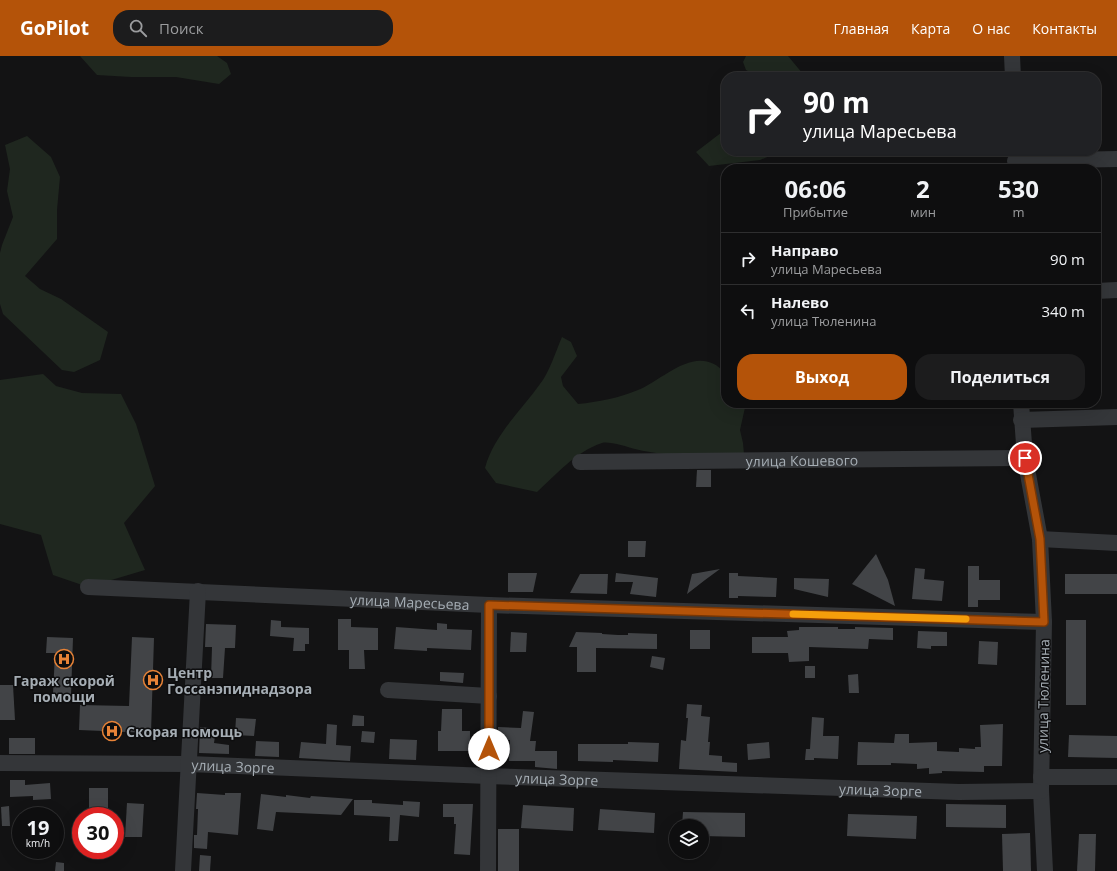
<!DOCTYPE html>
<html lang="ru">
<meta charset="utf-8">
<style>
:root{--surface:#0e0e0f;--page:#1c1c1d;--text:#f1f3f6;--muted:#9b9c9e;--line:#2e2e2f;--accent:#b45309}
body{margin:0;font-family:"Open Sans",sans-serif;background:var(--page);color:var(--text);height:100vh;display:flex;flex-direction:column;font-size:15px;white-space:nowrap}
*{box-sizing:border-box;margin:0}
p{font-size:13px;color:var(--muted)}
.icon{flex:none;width:22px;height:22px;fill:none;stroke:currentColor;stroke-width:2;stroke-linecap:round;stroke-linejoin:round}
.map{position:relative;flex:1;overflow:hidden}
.sheet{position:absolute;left:721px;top:108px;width:380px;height:244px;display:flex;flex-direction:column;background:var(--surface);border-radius:16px;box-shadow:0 4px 16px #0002,0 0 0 1px var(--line)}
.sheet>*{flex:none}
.top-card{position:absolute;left:721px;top:16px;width:380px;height:84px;border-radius:16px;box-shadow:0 4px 16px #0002,0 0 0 1px var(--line);background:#202124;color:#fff;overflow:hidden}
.controls{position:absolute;left:669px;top:763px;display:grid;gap:8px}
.controls a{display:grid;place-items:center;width:40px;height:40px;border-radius:50%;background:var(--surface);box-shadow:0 4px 16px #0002,0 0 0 1px var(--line);font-size:20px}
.speed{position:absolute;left:12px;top:751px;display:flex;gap:8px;font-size:20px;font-weight:700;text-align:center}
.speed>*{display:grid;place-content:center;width:52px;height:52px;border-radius:50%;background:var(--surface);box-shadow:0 4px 16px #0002,0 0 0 1px var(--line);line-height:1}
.speed small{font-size:10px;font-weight:400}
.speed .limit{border:6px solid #d22;background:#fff;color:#111}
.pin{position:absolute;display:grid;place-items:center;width:34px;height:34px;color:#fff;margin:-17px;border:2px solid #fff;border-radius:50%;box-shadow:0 1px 4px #0007}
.me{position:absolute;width:44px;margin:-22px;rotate:0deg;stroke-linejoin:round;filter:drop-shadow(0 0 3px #0008)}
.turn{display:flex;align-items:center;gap:14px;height:84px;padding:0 16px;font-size:18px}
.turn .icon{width:52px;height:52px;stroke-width:2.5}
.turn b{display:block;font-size:28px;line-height:34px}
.eta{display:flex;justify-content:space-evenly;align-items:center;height:68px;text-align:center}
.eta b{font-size:24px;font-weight:700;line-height:28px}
.cta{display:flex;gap:8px;margin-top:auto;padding:8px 16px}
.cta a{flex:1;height:46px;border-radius:16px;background:var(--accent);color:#fff;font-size:16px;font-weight:700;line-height:46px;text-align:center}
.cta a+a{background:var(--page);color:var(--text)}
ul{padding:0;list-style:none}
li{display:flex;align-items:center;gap:12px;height:52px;padding:0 16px;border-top:1px solid var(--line)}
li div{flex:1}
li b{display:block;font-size:15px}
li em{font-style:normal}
header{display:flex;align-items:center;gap:24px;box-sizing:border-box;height:56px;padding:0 20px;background:var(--accent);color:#fff}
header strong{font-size:19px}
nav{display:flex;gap:22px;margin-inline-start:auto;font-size:14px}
.search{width:280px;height:36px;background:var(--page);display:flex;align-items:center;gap:10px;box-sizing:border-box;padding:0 14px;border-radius:16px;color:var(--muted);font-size:15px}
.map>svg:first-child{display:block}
</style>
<header>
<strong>GoPilot</strong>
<div class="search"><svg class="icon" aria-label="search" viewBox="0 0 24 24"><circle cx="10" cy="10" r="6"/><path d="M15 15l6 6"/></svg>Поиск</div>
<nav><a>Главная</a><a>Карта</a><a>О нас</a><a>Контакты</a></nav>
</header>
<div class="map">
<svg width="1117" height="815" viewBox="0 0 1117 815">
<rect width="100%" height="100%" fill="#131314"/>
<g fill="#1f271f">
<path d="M80 0H217L227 7 231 18 219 28 176 21H131L97 19Z"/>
<path d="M746 0H788L803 18 808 21H759L746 14 743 6Z"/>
<path d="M726 73V95H781L760 104 709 110 696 96Z"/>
<path d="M27 80 51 101 60 121 57 154V183L25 220 40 233 61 243 108 276 100 304 74 316 62 314 3 258 0 248V197L2 189 13 161 7 135 10 113 5 89Z"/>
<path d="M562 281 571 286 577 300 561 321 563 330 578 348C598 346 619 342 638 334 666 322 698 285 726 318V347H746L740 374 743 387 744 398C707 399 671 402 635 393 627 391 609 385 602 387 575 396 557 418 537 436L496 427 485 412C494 379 520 356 540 328 549 317 556 295 562 281Z"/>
<path d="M43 318 56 330 82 337 121 338 136 368 155 430 124 467 145 514 88 531 53 519 41 479 0 468V324Z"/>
</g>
<g fill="#424447">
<path d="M697 414H711V431H696Z"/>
<path d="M628 485H646L645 501H628Z"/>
<path d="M876 498 888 524 895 550 852 528Z"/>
<path d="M968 510H979V524H1000V544H978V551H968Z"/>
<path d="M915 512 925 513 924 523 944 525 942 545 912 543Z"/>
<path d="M720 513 705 524 687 538 692 518Z"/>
<path d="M508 517H537L533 536H508Z"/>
<path d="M616 517 658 522 656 541 630 538 633 526H615Z"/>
<path d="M729 517H738V520L777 522 776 541 738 540V542H729Z"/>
<path d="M580 518H608L607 538 570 537Z"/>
<rect x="1065" y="518" width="52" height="20"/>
<path d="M794 522 829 523 828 541 794 533Z"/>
<path d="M338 563H351V571L378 572V594H364L365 613H349V594H338Z"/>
<path d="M271 564 281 565V571L309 572V588H305V595H293L294 582 270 580Z"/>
<rect x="1066" y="564" width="20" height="85"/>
<path d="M437 567 447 568V573L472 574 471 594 427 592V595L394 593 396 571 437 574Z"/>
<path d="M206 568 236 569 235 592H225L223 622H211L212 591H205Z"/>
<path d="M799 571H838V573H855V571L893 572V584L869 583 868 593 809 591V605L789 606 788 597H752V581H788L787 575 799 574Z"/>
<rect x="690" y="574" width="20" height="19"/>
<path d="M918 575 947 576V590H931V593L917 592Z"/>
<path d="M511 576 527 577 526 596H510Z"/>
<path d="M576 576 602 577V578L618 579H628V577L657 578V593L596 592V616H577V591H569Z"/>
<path d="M47 581 73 582 71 639 53 638 55 597H46Z"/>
<path d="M132 581 154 582 151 677 79 674 80 649 129 650Z"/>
<path d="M979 585 998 586 997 609 978 608Z"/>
<path d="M652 600 665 602 663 614 650 611Z"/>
<rect x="805" y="610" width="10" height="12"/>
<path d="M440 616 464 617 463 627 440 625Z"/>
<path d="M858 618 859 637H849L848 619Z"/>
<path d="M0 629H13L15 664H0Z"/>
<path d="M687 648 702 649 701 660 710 661 708 686H710L709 699 722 700V706L737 707V716L679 713 681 684 686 685 688 662H686Z"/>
<path d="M442 653H462V675H470V695H438V675H441Z"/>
<path d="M523 655 534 656 530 685H536L535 695H557V713L535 711V705H509L510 684H498V671L521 672Z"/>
<path d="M353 659 364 660V670H352Z"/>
<path d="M812 661 824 662 823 680H839L838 703 814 702V704H805L806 693H810Z"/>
<path d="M236 662 256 663 254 680 235 679Z"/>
<path d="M327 668 337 669 336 689 351 690 350 705 299 702 301 686 326 688Z"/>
<path d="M1003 668 1002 710H984V716L942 715V717L929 718V712L917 713V708L891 707V709H857L858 686 894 687 895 678H909V687L937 686V695L959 696V692L975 693V691H981L980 669Z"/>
<path d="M200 671 211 672 210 679 215 680 214 687 229 689V698L199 697Z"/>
<path d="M362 675 375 676 374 687 361 686Z"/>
<path d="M1069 679 1117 680V702L1068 701Z"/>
<rect x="9" y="682" width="26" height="16"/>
<path d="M390 683 417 684 416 704 389 703Z"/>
<path d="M256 685 279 686V701L255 700Z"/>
<path d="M628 686 659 687 658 706 613 704V706L578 705V688H628Z"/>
<path d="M769 686 770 702 748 704 747 688Z"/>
<path d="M10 724H25V729L50 727 51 743 33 744V740L10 741Z"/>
<path d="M89 732H108V760H98V752H89Z"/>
<path d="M197 737 225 739V737H241L238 779 208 776 207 793 194 792V779H197L198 753H196Z"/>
<path d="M261 738 286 741V739L310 742 311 740 353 743 341 759 276 756 273 775 257 773Z"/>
<path d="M354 744H372V747L403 749V745L420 746 419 761 400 759 398 785H389L390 761 354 759Z"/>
<path d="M127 747 144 748 142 781H125Z"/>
<path d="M443 748H473L470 799 454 798 456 768H454V761H443Z"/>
<path d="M946 748 1006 749V772L946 771Z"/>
<path d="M523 749 574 752 573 775 521 772Z"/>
<path d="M9 750 10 770H2L1 751Z"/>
<path d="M600 753 655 757 654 777 598 774Z"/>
<path d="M683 756 745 757V781L702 780V770H682Z"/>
<path d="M848 758 917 760 916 783 847 780Z"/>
<rect x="498" y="773" width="21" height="42"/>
<path d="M1030 777 1031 815H1003L1002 778Z"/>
<path d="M1079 778H1096L1095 815H1077Z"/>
<path d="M200 799 211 800 210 815H199Z"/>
<path d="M56 806 64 807V815H55Z"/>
</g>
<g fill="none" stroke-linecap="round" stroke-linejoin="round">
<g stroke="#343639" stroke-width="16">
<path d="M1012 0 1013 21"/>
<path d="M1015 105 1117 103"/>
<path d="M1096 235 1117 234"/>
<path d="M1021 347 1025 402 1040 483 1044 566 1041 735 1045 815"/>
<path d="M1021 364 1117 361"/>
<path id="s1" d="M580 406 1025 402"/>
<path d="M1040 483 1117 487"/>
<path id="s2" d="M88 531 489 549 1044 566"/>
<path d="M388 634 489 640"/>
<path id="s3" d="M0 707 189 708 488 720 959 736 1041 735"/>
<path d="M1041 721H1117"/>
<path d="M183 815 198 535"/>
<path d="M488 815 489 549"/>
</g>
</g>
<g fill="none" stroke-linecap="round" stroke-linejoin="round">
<g stroke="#753606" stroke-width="10">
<path id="route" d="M489 693V549L1044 566 1040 483 1025 402"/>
</g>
<use href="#route" stroke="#b45309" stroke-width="7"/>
<path stroke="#f59e0b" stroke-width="7" d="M793 558 966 563"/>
</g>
<defs>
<g id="hospital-ring" transform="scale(1)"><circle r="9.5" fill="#0e0e0f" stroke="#e88337" stroke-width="1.5"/><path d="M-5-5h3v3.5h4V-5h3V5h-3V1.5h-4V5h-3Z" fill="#e88337"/></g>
</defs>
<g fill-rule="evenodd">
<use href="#hospital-ring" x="64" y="603"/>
<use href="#hospital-ring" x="153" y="624"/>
<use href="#hospital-ring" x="112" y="675"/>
</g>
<g text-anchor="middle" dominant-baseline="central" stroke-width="3" stroke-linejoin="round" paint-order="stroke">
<g font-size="14" fill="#a5adb4" stroke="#0e0e0f">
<text stroke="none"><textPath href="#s1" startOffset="222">улица Кошевого</textPath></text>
<text stroke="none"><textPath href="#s2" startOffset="322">улица Маресьева</textPath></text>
<text transform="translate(1043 640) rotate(-89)">улица Тюленина</text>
<text stroke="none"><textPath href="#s3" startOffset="233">улица Зорге</textPath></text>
<text stroke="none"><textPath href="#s3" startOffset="557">улица Зорге</textPath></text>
<text stroke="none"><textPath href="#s3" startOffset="881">улица Зорге</textPath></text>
</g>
<g font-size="14" font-weight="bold" fill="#a5adb4" stroke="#0e0e0f" text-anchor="start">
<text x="167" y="616">Центр<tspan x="167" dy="16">Госсанэпиднадзора</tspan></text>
<text x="64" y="624" text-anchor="middle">Гараж скорой<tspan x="64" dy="16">помощи</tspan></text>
<text x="126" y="675">Скорая помощь</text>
</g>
</g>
</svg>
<div class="controls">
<a><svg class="icon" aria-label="layers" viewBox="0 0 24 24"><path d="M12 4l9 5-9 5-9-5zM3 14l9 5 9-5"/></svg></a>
</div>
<div class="speed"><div>19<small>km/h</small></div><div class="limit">30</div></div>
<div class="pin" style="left:1025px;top:402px;background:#d93025"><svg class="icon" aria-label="arrive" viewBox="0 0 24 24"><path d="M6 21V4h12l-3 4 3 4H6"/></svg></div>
<svg class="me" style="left:489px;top:693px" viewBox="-20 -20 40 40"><circle r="19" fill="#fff"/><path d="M0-13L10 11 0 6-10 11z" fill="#b45309"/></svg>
<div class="top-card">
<div class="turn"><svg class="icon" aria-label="right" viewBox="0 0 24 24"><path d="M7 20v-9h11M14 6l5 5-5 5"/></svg><div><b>90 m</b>улица Маресьева</div></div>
</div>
<section class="sheet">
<div class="eta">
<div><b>06:06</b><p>Прибытие</p></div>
<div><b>2</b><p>мин</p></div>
<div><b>530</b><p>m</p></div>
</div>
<ul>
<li><svg class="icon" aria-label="right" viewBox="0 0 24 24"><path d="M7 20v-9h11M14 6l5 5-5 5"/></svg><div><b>Направо</b><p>улица Маресьева</p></div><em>90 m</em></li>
<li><svg class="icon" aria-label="left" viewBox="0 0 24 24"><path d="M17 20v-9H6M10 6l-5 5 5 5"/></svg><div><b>Налево</b><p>улица Тюленина</p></div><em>340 m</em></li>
</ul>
<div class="cta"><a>Выход</a><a>Поделиться</a></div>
</section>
</div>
